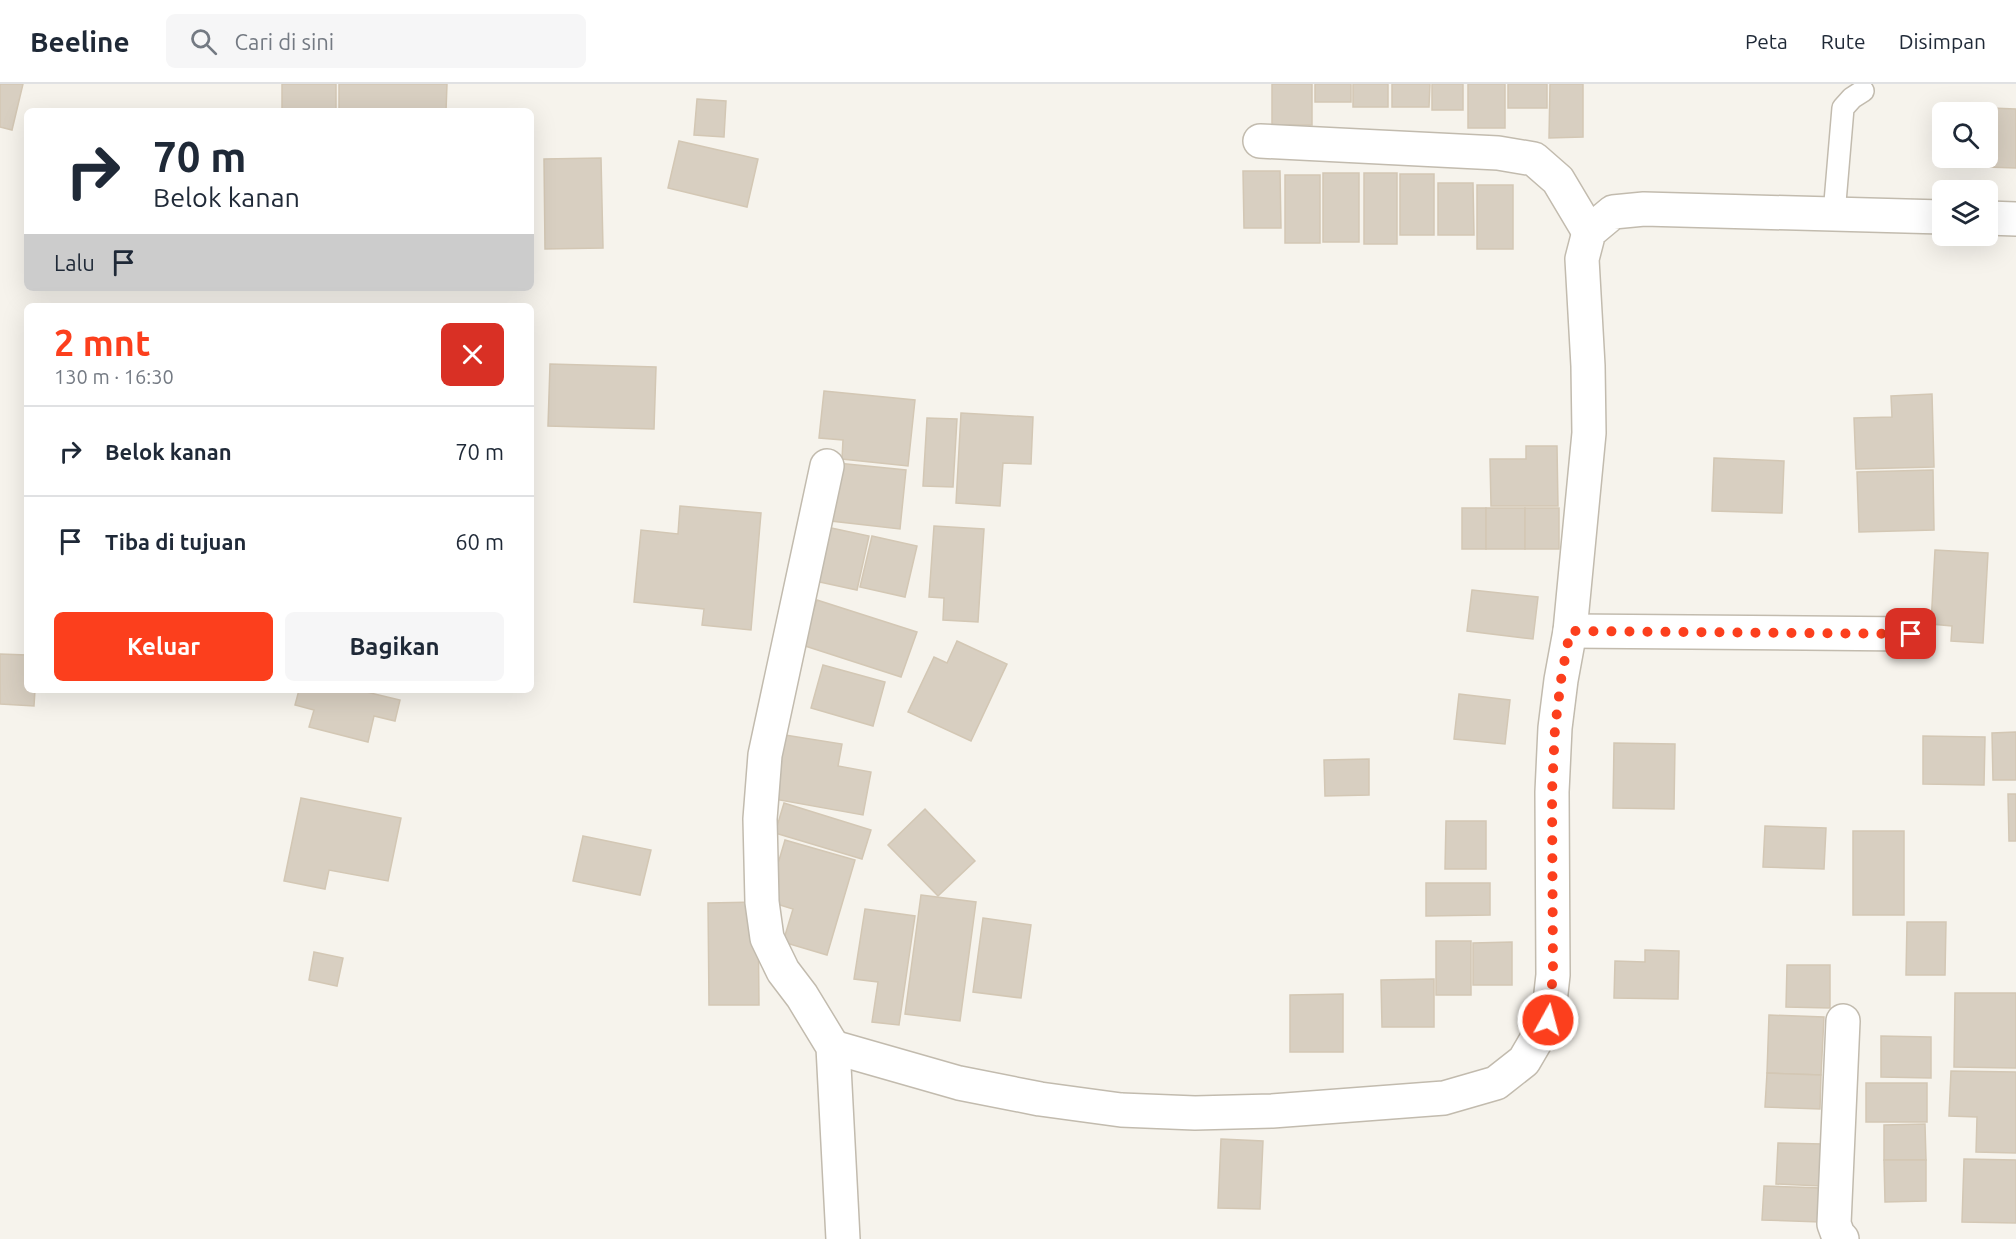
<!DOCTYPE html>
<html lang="id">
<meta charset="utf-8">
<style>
:root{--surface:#fff;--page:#f6f6f7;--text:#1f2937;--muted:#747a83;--line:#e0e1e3;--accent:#fc3f1d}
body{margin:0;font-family:Ubuntu,sans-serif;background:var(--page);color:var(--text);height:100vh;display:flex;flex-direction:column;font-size:22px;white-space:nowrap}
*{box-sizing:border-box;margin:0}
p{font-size:20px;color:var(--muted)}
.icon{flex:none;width:33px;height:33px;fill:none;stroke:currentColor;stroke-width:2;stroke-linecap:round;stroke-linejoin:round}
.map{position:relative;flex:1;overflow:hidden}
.details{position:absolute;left:24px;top:219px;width:510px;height:390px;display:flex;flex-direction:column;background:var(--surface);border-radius:9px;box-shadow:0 6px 24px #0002}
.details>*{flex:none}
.guide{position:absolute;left:24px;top:24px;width:510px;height:183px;border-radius:9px;box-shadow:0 6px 24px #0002;background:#fff;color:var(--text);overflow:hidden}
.tools{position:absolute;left:1932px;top:18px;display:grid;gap:12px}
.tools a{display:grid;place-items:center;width:66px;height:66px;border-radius:9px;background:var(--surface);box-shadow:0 6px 24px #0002;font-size:30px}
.pin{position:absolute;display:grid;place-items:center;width:51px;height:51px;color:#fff;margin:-26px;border-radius:12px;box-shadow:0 3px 9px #0006}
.me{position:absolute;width:66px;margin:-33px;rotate:7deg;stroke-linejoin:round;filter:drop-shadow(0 0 4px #0008)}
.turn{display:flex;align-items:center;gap:21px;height:126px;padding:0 30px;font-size:27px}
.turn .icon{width:78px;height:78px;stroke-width:2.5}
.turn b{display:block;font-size:42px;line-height:51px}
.then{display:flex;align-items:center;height:57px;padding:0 30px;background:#0003;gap:12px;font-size:22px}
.round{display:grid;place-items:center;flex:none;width:63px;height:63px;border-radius:9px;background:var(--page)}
.head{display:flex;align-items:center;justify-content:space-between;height:102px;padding:0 30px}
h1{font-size:36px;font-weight:600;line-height:45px;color:var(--accent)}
.primary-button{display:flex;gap:12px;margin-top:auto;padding:12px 30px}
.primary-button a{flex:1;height:69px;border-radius:9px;background:var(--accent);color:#fff;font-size:24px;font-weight:600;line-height:69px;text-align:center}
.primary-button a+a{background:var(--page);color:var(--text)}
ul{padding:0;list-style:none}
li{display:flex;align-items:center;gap:18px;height:90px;padding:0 30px;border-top:2px solid var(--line)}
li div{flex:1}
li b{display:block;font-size:22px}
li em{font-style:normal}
header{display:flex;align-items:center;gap:36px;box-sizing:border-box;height:84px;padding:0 30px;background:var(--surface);border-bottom:2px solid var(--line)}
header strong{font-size:28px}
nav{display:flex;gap:33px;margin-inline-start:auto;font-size:21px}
.search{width:420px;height:54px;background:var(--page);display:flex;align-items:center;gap:15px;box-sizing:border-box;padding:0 21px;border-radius:9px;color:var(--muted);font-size:22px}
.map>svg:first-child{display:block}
</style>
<header>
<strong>Beeline</strong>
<div class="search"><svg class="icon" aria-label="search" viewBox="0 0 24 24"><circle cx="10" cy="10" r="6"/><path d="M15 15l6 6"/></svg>Cari di sini</div>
<nav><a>Peta</a><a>Rute</a><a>Disimpan</a></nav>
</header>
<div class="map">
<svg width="2016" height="1155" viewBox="0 0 2016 1155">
<rect width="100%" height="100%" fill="#f6f3ec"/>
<g fill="#d8cfc1" stroke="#d3c7b4" stroke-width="1.5">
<path d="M0 0H23L12 46 0 43Z"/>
<rect x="282" y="0" width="54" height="27"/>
<path d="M339 0H447L446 27H339Z"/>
<rect x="1272" y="0" width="40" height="41"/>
<rect x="1315" y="0" width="36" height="18"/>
<rect x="1353" y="0" width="35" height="23"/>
<path d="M1392 0H1430L1429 23H1392Z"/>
<rect x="1432" y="0" width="31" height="26"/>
<rect x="1468" y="0" width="37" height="44"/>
<rect x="1508" y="0" width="39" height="24"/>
<path d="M1550 0H1583V53L1549 54Z"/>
<path d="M697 15 726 17 724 53 694 51Z"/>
<path d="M1991 24 2016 25V84L1987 83Z"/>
<path d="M679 57 758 75 747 123 668 104Z"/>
<path d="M601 74 603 164 545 165 544 75Z"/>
<path d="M1243 87H1280L1281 144H1244Z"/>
<rect x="1323" y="89" width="36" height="69"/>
<rect x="1364" y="89" width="33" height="71"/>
<rect x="1400" y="90" width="34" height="61"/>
<rect x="1285" y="91" width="35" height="68"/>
<path d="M1438 99H1473L1474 151H1438Z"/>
<rect x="1477" y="101" width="36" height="64"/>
<path d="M550 280 656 283 654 345 548 342Z"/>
<path d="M824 307 915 316 908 382 842 375 843 356 819 354Z"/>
<path d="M1932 310 1934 383 1856 385 1854 334 1892 333 1891 312Z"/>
<path d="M961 329 1033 333 1031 380 1003 379 1000 422 956 419Z"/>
<path d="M927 334 957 335 953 403 923 402Z"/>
<path d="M1526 362H1557L1558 422H1491L1490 375H1526Z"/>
<path d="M1714 374 1784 377 1782 429 1712 427Z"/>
<path d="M837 379 906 386 900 445 831 437Z"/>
<path d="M1933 386 1934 446 1859 448 1857 388Z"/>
<path d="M680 422 761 429 751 546 702 541 704 525 634 518 641 446 678 450Z"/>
<rect x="1462" y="424" width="24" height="41"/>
<rect x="1486" y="424" width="39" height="41"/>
<rect x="1525" y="424" width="34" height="41"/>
<path d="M822 442 869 452 857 506 810 496Z"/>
<path d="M934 442 984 445 978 538 943 536 944 514 929 513Z"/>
<path d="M872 452 917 462 905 513 860 503Z"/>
<path d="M1935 466 1988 469 1983 559 1951 557 1952 542 1931 540Z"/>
<path d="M1472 506 1538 513 1533 555 1467 547Z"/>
<path d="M817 516 917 548 901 593 802 561Z"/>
<path d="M957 557 1007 580 971 657 908 628 934 573 947 579Z"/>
<path d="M0 570 27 571V606H35L34 622 0 620Z"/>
<path d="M823 581 885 598 873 642 811 624Z"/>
<path d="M299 606H358L400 616 395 637 374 632 368 658 309 643 314 626 295 621Z"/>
<path d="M1459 610 1510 616 1505 660 1454 655Z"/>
<path d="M2016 648V696H1993L1992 649Z"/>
<path d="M785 651 842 660 838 682 871 688 863 731 774 715Z"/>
<path d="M1923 652 1985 653 1984 701 1923 700Z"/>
<path d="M1614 659 1675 660 1674 725 1613 724Z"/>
<path d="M1369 675V711L1325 712 1324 676Z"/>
<path d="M2008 710H2016V757H2009Z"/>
<path d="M301 714 401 734 388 797 329 786 325 805 284 797Z"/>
<path d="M784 719 871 746 862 775 775 749Z"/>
<path d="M925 725 975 777 938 812 888 761Z"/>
<path d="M1446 737H1486V785H1445Z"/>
<path d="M1765 742 1826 744 1824 785 1763 783Z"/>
<rect x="1853" y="747" width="51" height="84"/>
<path d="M583 752 651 766 640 811 573 797Z"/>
<path d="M785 756 855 776 827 871 783 858 793 825 767 817Z"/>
<path d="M1426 799H1490V831L1426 832Z"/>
<path d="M921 811 976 818 960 937 905 930Z"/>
<path d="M758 818 759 921H709L708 819Z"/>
<path d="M865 825 915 832 899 941 872 938 878 898 854 895Z"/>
<path d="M983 834 1031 841 1021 914 973 908Z"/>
<path d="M1907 838H1946L1945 891H1906Z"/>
<rect x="1436" y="857" width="35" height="54"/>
<path d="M1512 858V901H1473V859Z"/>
<path d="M1645 866 1679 867 1678 915 1614 914 1615 877 1645 878Z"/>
<path d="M314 868 343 874 337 902 309 896Z"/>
<path d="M1787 881H1830V924L1786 923Z"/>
<path d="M1434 895V943H1382L1381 896Z"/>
<path d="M1955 909H2016V984L1954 983Z"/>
<path d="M1343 910V968H1290V911Z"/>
<path d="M1769 931 1824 933 1821 991 1767 989Z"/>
<path d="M1881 952 1931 953V994L1881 993Z"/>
<path d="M1951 987 2016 988V1069L1976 1068 1977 1033 1949 1032Z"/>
<path d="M1767 989 1821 991 1820 1025 1765 1023Z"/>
<rect x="1866" y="999" width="61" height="39"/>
<path d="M1925 1040 1926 1076H1884V1041Z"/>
<path d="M1221 1055 1263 1057 1260 1125 1218 1124Z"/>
<path d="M1778 1059 1823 1060 1821 1102 1776 1100Z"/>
<path d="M1964 1075 2016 1076V1139L1962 1138Z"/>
<path d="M1884 1076H1926V1117L1885 1118Z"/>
<path d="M1764 1102 1821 1104 1820 1138 1762 1136Z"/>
</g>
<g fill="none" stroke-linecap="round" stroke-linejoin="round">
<g stroke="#c2bbae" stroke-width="24">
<path id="lane" d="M1834 130 1843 24 1852 14 1863 7"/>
</g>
<g stroke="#c2bbae" stroke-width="36">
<g id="street">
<path d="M1260 57 1498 69 1534 75 1558 96 1589 148"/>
<path d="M1988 134 2016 135"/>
<path d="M827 382 765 671 760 735 762 818 767 854 783 887 802 912 833 963 843 1155"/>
<path d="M1570 547 1911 550"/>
<path d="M833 963 959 999 1040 1015 1121 1026 1195 1029 1272 1027 1444 1014 1496 999 1524 977 1548 936 1553 891 1552 708 1555 644 1561 596 1570 547 1589 349 1588 282 1582 175 1589 148 1613 128 1644 125 1942 133"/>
<path d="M1842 1155 1838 1151 1834 1140 1843 937"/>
</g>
</g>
<use href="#lane" stroke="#fff" stroke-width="21"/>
<use href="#street" stroke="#fff" stroke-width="33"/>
</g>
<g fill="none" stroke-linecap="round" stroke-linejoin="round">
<path stroke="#fc3f1d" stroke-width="10" stroke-dasharray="0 18" d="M1548 936 1553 891 1552 708 1555 644 1561 596 1570 547 1911 550"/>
</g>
</svg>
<div class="tools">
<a><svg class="icon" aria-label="search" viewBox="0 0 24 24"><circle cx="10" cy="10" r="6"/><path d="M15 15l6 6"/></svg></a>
<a><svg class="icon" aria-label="layers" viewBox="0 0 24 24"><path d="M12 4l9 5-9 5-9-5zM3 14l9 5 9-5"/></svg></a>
</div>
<div class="pin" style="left:1911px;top:550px;background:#d93025"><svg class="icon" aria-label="arrive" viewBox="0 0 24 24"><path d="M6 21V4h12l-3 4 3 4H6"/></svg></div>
<svg class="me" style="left:1548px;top:936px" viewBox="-20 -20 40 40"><circle r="17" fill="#fc3f1d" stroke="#fff" stroke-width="3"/><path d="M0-11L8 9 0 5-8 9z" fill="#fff"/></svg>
<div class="guide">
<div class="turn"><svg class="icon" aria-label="right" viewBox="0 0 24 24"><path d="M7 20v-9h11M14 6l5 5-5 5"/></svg><div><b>70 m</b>Belok kanan</div></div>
<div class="then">Lalu<svg class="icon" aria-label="arrive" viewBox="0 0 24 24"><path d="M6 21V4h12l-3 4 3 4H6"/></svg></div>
</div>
<section class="details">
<div class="head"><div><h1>2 mnt</h1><p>130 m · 16:30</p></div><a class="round" style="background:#d93025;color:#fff"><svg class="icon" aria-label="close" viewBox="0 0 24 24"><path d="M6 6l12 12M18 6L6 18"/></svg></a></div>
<ul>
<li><svg class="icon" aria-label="right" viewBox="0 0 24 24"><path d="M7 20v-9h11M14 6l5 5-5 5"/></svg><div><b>Belok kanan</b></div><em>70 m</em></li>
<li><svg class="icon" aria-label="arrive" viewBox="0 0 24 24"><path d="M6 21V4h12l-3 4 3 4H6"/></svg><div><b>Tiba di tujuan</b></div><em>60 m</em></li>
</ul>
<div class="primary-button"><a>Keluar</a><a>Bagikan</a></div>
</section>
</div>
